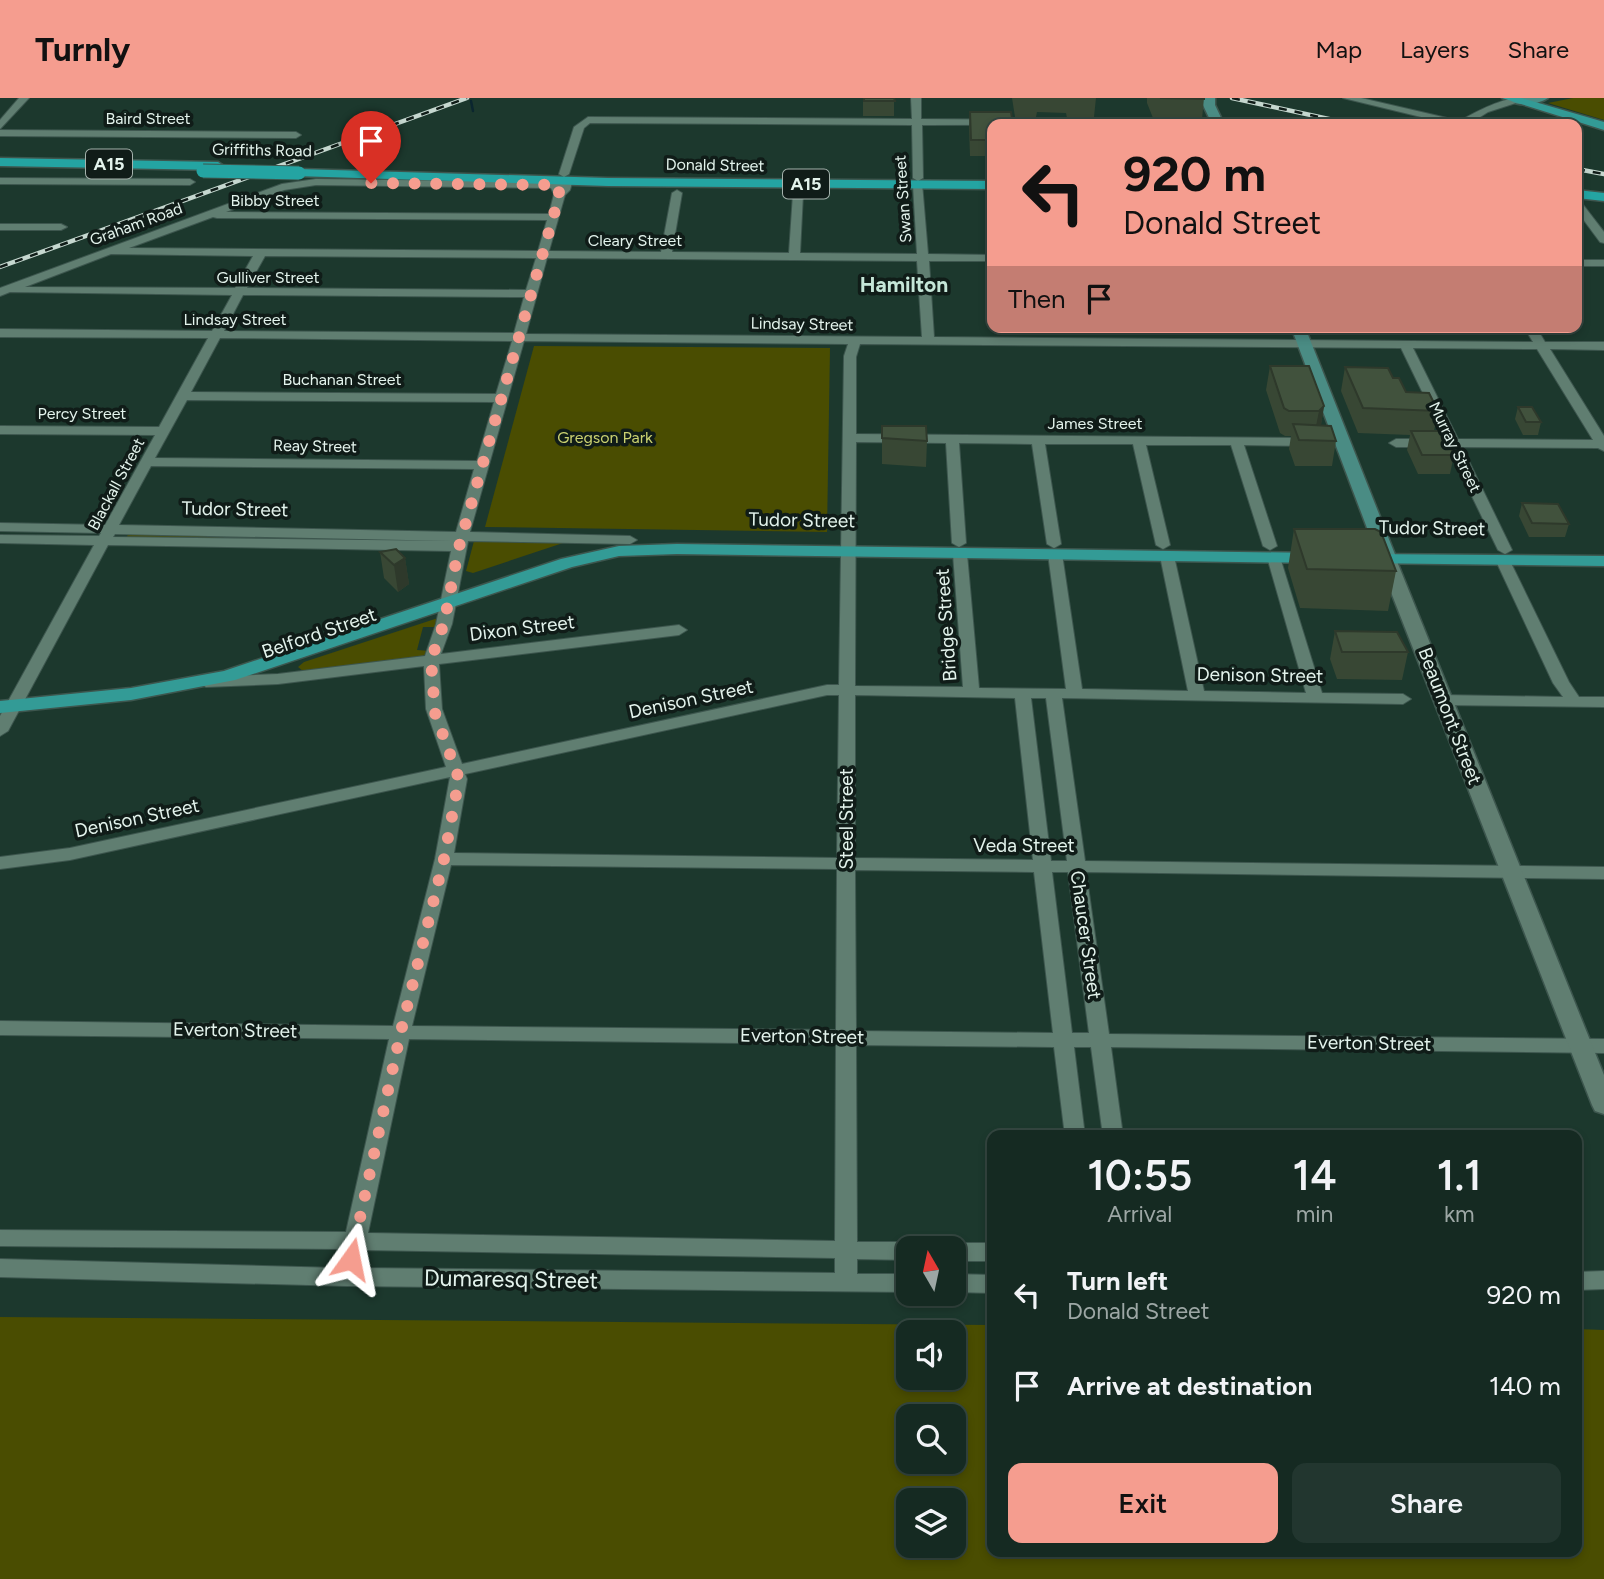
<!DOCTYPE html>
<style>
:root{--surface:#152a22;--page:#22362f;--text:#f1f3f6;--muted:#9da7a5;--line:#344640;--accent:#f59d8f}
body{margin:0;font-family:Figtree,sans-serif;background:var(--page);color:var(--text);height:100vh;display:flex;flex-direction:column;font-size:26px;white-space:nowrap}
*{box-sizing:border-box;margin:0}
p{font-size:23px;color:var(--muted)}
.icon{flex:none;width:38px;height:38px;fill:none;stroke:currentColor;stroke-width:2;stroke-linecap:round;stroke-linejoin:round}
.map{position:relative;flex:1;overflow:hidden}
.side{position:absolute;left:987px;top:1032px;width:595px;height:427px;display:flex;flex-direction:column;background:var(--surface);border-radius:14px;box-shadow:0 4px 10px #0003,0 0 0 2px var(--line)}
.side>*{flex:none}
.guide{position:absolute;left:987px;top:21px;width:595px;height:214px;border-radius:14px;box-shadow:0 4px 10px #0003,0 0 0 2px var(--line);background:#f59d8f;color:#111;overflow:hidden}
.needle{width:46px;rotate:351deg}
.tools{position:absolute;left:896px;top:1138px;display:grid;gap:14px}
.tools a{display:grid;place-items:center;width:70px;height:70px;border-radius:14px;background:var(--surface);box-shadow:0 4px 10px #0003,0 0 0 2px var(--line);font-size:35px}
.pin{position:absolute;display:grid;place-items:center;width:60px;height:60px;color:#fff;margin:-72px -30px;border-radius:50% 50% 50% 0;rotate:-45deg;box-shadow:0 0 7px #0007}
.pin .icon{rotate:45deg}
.me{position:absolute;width:77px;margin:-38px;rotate:12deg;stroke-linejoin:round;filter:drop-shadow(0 0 5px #0008)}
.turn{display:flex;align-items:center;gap:24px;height:147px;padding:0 21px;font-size:32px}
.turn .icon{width:91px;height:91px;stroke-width:2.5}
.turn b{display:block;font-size:49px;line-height:60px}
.then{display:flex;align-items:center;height:66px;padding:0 21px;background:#0003;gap:14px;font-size:26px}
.eta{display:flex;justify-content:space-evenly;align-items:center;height:119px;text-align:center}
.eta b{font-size:42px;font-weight:600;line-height:49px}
.action{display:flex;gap:14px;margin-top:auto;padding:14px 21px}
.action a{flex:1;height:80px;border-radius:14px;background:var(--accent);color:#111;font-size:28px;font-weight:600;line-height:80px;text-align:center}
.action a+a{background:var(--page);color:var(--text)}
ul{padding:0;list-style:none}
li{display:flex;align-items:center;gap:21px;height:91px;padding:0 21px}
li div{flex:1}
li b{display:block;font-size:26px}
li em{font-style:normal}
header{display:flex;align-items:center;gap:42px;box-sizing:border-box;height:98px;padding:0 35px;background:var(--accent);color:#111}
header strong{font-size:33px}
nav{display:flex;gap:38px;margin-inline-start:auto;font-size:24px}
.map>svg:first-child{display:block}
</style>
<header>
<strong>Turnly</strong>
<nav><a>Map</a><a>Layers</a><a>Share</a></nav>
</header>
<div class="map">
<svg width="1604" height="1481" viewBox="0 0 1604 1481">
<rect width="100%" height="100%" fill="#1c382d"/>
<g fill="#4a4d01" fill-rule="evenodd">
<path d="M1573 0H1604V22L1548 5Z"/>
<path d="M534 248 830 250 827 434 485 429Z"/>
<path d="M129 435 428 439 426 445 126 440Z"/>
<path d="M478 441 566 444 473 475 466 473 474 443Z"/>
<path d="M438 520 436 529H423L417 552 430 553 420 560 303 573 298 569 304 564Z"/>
<path d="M0 1219 992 1227V1454H1577V1231L1604 1232V1481H0ZM908 1234H954V1279H908ZM908 1318H954V1363H908ZM908 1402H954V1447H908Z"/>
</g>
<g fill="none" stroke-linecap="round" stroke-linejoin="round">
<path stroke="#0b262f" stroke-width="2.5" d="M471 3 473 13"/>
<g stroke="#3d564e" stroke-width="2">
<g id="minor">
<path d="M19 0H29L0 31V22Z"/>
<path d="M911 0H921V21L1176 23 1181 26 922 27 923 80 918 83 913 80 912 27 590 25 584 30 569 76 564 79 559 76 574 29 588 19 912 21Z"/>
<path d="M1343 0H1361L1460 23C1479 12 1502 0 1521 0L1522 3 1488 14 1469 26H1450Z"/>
<path d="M0 32 296 34 301 37 296 40 0 38Z"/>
<path d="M0 80 190 81 195 84 190 87 0 86Z"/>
<path d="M563 80 572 85 570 92 565 97 549 153 661 154 672 95 677 92 682 95 672 154 789 155 793 96 798 93 803 96 800 155 917 156 913 87 922 85 928 156 992 157V163H929L934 239 1533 244 1524 229H1536L1545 244H1604V252L1550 251 1604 338V353L1598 350 1462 349 1512 452 1505 456 1498 452 1448 349H1396L1389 345 1396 341H1445L1401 250 860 246 856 259V336L1312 340 1319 344 1312 348 1244 347 1277 448 1270 452 1263 448 1231 347H1146L1170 447 1163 451 1156 447 1133 346H1045L1061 446 1054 450 1047 446 1032 346 959 345 966 445 959 449 952 445 946 345 856 344 855 588 963 589 953 456 960 452 967 456 979 590 1066 591 1048 456 1055 452 1062 456 1082 591 1188 593 1160 458 1167 454 1174 458 1204 593 1306 595 1267 459 1274 455 1279 456 1322 595 1403 596 1411 601 1403 606 1062 600 1085 763 1604 769V781L1086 774 1109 936 1604 941V955L1111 949 1123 1038H1103L1091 949H1074L1085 1038H1065L1054 949 856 947 857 1144H908L917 1150H908V1162L857 1161V1176H908V1194L347 1188 0 1179V1161L338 1170 342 1151 0 1148V1132L346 1134 389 941 0 937V923L393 928 435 761 450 679 70 762 0 771V759L70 750 446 669 426 611 424 568 278 586 206 589 198 584 206 579 278 576 425 558 436 526 451 453 108 447 8 633 0 638V618L94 447 0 445V437L99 438 101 435 0 433V425L105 427 155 337 0 336V328L159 329 208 240 0 239V231L212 233 232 197 10 194 0 198V190L282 86 316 81 555 84ZM316 87 551 90 554 96 549 116 226 114 284 92ZM213 119 217 120 547 122 538 153 129 150ZM111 156 253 158 235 190 25 189ZM265 158 536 160 526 192 247 190ZM547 160 917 163 922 239 526 236ZM243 197 524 199 514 235 224 233ZM220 240 512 243 496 296 191 294ZM524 243 848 246 844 258 839 587H827L462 666 442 611 439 566 679 537 687 532 679 527 441 556 452 526 468 443 630 446 637 442 630 438 470 434ZM1413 250 1537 251 1593 342 1458 341ZM187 302 494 304 477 363 155 360ZM151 368 474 371 456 434 119 427ZM115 436 454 443 113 439ZM827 597H839L837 760 454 755 467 681 465 676ZM855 597 1015 600 1033 762 855 760ZM1031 600H1046L1067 763H1051ZM451 767 837 771 836 932 412 928ZM855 772 1034 774 1053 935 856 933ZM1052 774H1068L1089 935H1072ZM409 941 836 946 835 1143 368 1135ZM364 1152 835 1160V1175L360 1170Z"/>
<path d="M1577 103 1581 104 1604 134V145L1600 144 1577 113Z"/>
<path d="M0 126H61L67 129 61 132H0Z"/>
<rect x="1577" y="162" width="27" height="6"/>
<path d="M1503 459 1510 463 1569 584 1579 599H1604V609L1443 607 1435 602 1443 597 1563 599 1553 585 1496 463Z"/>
<path d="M954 1145H992V1163H954V1150H945Z"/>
<path d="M1604 1173V1191L1577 1192V1174Z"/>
<path d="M954 1176 992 1177V1195L954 1194Z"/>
</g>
</g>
<g stroke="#3d564e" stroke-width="3">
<path id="tertiary" d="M1387 456 1396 461 1604 977V1016L1595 1013 1592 1007 1378 461Z"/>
</g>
<g stroke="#3d564e" stroke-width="3">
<g id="secondary">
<path d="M1203 0H1215V7L1224 26H1212L1203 7Z"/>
<path d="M1548 0C1540 6 1519 9 1511 3L1515 0Z"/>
<path d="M1291 229H1305L1396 459 1393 463H1381L1378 459Z"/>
</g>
</g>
<g stroke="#3d564e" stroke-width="3">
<g id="primary">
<path d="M1502 0H1521L1604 24V32Z"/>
<path d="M677 446 1316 455 1325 460 1316 465 677 456 619 458 572 469 235 582 131 602 0 615V603L131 590 224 573 561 461 619 448Z"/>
<path d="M1366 456 1604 458V468L1360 465 1357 461 1360 457Z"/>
</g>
</g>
<g stroke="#3d564e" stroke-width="3">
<g id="trunk">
<path d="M0 60 218 64 224 68 218 72 0 68Z"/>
<path d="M299 71 608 80 992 83V91L608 88 295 78 293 75Z"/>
<path d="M1577 92 1604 95V103L1577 100Z"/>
</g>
</g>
<use href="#minor" fill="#607e71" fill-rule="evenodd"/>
<use href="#tertiary" fill="#607e71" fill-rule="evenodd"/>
<use href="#secondary" fill="#4a8c84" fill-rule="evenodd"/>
<use href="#primary" fill="#339b96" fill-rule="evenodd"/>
<use href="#trunk" fill="#24a4a2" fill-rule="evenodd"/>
<g stroke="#c5d7cf" stroke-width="4.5">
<g id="rail">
<path d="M1232 0 1352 26"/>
<path d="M1577 71 1604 76"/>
<path d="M0 169 467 0"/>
</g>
</g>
<use href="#rail" stroke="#101c18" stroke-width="2.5" stroke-dasharray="8" stroke-linecap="butt"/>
<g stroke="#3d564e" stroke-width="15" stroke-linecap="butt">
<path id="trunk-bridge" d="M203 73 299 75"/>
</g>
<use href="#trunk-bridge" stroke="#24a4a2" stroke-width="13"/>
</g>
<g fill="#384734">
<rect x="863" y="0" width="31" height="18"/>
<path d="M1012 0H1096L1094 19 1067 20 1066 15 1037 14 1036 19H1015Z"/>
<path d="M1147 0H1204L1202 21 1153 20 1147 5Z"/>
<path d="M970 14 992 26V58H970L969 30Z"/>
<path d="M1184 229H1214L1213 234H1185Z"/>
<path d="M1270 268 1324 308 1321 327 1336 343 1332 368H1295L1289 351 1291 338H1285L1280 335 1266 292Z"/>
<path d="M1345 269 1393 280 1406 294 1438 313 1434 333 1454 357 1450 376H1418L1407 352 1410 337 1358 335 1341 293Z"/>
<path d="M1518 309 1541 324 1538 337H1523L1515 321Z"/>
<path d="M882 328 927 343 926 369 882 366Z"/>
<path d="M1522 405 1569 426 1565 439H1529L1519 418Z"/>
<path d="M1294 431 1396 473 1388 513 1300 510 1288 470Z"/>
<path d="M380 454 405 460 409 486 398 494 384 480Z"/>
<path d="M1335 533 1408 554 1402 582 1337 581 1330 561Z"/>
</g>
<g fill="#2e392b">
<path d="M1324 308 1320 333 1314 338 1319 313Z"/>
<path d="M405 460 409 486 398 494 394 467Z"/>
</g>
<g fill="#41523d" stroke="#2e392b" stroke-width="2">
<path d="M864 0H894L895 3H864Z"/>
<path d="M1160 0H1204V1Z"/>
<path d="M970 14H1011L1013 26H992V42H971Z"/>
<path d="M1270 268H1309L1324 308 1319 313H1289L1284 310Z"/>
<path d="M1345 269 1388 270 1393 280H1399L1406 294 1429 295 1438 313 1363 310Z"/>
<path d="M1518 309H1532L1541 324H1526Z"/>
<path d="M1293 326 1331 328 1336 343 1299 342Z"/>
<path d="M882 328H926L927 343 882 340Z"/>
<path d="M1411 333H1443L1454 357H1422Z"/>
<path d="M1522 405 1558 406 1569 426 1532 425Z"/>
<path d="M1294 431H1375L1381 434 1396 473 1307 471Z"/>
<path d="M396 451 405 460 394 467 380 454Z"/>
<path d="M1335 533 1397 534 1408 554H1342Z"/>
</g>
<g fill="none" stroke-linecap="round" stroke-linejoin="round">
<path stroke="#f59d8f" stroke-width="12" stroke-dasharray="0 21.6" d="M351 1161 401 933 444 761 459 681 435 615 431 562 444 525 459 449 560 95 556 92 557 87 371 85"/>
</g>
<g text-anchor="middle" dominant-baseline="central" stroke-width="7" stroke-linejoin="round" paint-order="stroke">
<g font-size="16" fill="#e3f3ec" stroke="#101c18">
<text x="148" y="20">Baird Street</text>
<text transform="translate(262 52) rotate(1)">Griffiths Road</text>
<text transform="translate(715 67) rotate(1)">Donald Street</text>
<text transform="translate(903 101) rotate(-94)">Swan Street</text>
<text x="275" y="102">Bibby Street</text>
<text transform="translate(136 126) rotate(-20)">Graham Road</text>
<text x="635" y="142">Cleary Street</text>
<text x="268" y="179">Gulliver Street</text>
<text x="235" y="221">Lindsay Street</text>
<text transform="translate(802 226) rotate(1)">Lindsay Street</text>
<text x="342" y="281">Buchanan Street</text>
<text x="82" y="315">Percy Street</text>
<text x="1095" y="325">James Street</text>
<text transform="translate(315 348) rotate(1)">Reay Street</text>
<text transform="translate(1455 349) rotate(64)">Murray Street</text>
<text transform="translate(116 386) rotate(-62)">Blackall Street</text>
</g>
<g font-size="16" fill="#cbd271" stroke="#101c18">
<text x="605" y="339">Gregson Park</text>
</g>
<g fill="#101c18" stroke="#a4b2ac" stroke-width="2">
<rect x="86" y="51.5" width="46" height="29" rx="5"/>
<rect x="783" y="71.5" width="46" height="29" rx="5"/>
</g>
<g font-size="18" font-weight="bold" fill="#e3f3ec">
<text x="109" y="66">A15</text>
<text x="806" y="86">A15</text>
</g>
<g font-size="19" fill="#e3f3ec" stroke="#101c18">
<text transform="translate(235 411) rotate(1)">Tudor Street</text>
<text transform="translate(802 422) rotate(1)">Tudor Street</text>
<text transform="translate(1432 430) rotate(1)">Tudor Street</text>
<text transform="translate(946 527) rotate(-94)">Bridge Street</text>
<text transform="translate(522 530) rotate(-7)">Dixon Street</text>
<text transform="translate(319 535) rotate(-19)">Belford Street</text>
<text transform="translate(1260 577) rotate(1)">Denison Street</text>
<text transform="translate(691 601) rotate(-12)">Denison Street</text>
<text transform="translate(1450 618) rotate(69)">Beaumont Street</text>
<text transform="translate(137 720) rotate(-12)">Denison Street</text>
<text transform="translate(846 721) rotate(-90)">Steel Street</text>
<text x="1024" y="747">Veda Street</text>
<text transform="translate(1086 837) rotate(82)">Chaucer Street</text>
<text transform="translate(235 932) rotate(1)">Everton Street</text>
<text transform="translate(802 938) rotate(1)">Everton Street</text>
<text transform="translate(1369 945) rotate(1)">Everton Street</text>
</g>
<g font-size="21" font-weight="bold" fill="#c5e6d8" stroke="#101c18">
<text x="904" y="186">Hamilton</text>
</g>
<g font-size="23" fill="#e3f3ec" stroke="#101c18">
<text transform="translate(511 1181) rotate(1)">Dumaresq Street</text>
</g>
</g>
</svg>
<div class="tools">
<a><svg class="needle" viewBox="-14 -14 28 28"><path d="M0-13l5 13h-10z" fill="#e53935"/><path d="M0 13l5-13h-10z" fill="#9da7a5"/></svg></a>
<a><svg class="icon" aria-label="sound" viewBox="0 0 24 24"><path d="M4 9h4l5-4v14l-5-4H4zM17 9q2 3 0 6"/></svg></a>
<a><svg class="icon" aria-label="search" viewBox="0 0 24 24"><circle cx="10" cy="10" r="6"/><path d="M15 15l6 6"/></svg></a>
<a><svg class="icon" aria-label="layers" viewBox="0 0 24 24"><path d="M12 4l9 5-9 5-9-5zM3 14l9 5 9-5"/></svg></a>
</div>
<div class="pin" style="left:371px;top:85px;background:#d93025"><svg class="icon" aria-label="arrive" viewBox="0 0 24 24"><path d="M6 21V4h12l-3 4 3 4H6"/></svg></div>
<svg class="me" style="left:351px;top:1161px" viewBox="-20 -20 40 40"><path d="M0-17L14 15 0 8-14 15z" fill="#f59d8f" stroke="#fff" stroke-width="4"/></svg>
<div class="guide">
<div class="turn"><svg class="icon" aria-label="left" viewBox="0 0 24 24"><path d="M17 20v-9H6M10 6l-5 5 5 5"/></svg><div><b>920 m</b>Donald Street</div></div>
<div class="then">Then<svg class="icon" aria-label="arrive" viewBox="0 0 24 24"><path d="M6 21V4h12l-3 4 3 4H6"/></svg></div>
</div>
<section class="side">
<div class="eta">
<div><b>10:55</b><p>Arrival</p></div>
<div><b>14</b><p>min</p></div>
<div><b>1.1</b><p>km</p></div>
</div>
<ul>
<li><svg class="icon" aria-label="left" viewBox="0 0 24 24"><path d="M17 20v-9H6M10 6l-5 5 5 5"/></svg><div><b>Turn left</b><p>Donald Street</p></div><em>920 m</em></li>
<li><svg class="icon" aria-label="arrive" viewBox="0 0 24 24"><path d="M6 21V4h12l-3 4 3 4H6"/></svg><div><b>Arrive at destination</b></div><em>140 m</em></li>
</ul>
<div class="action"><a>Exit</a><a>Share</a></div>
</section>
</div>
